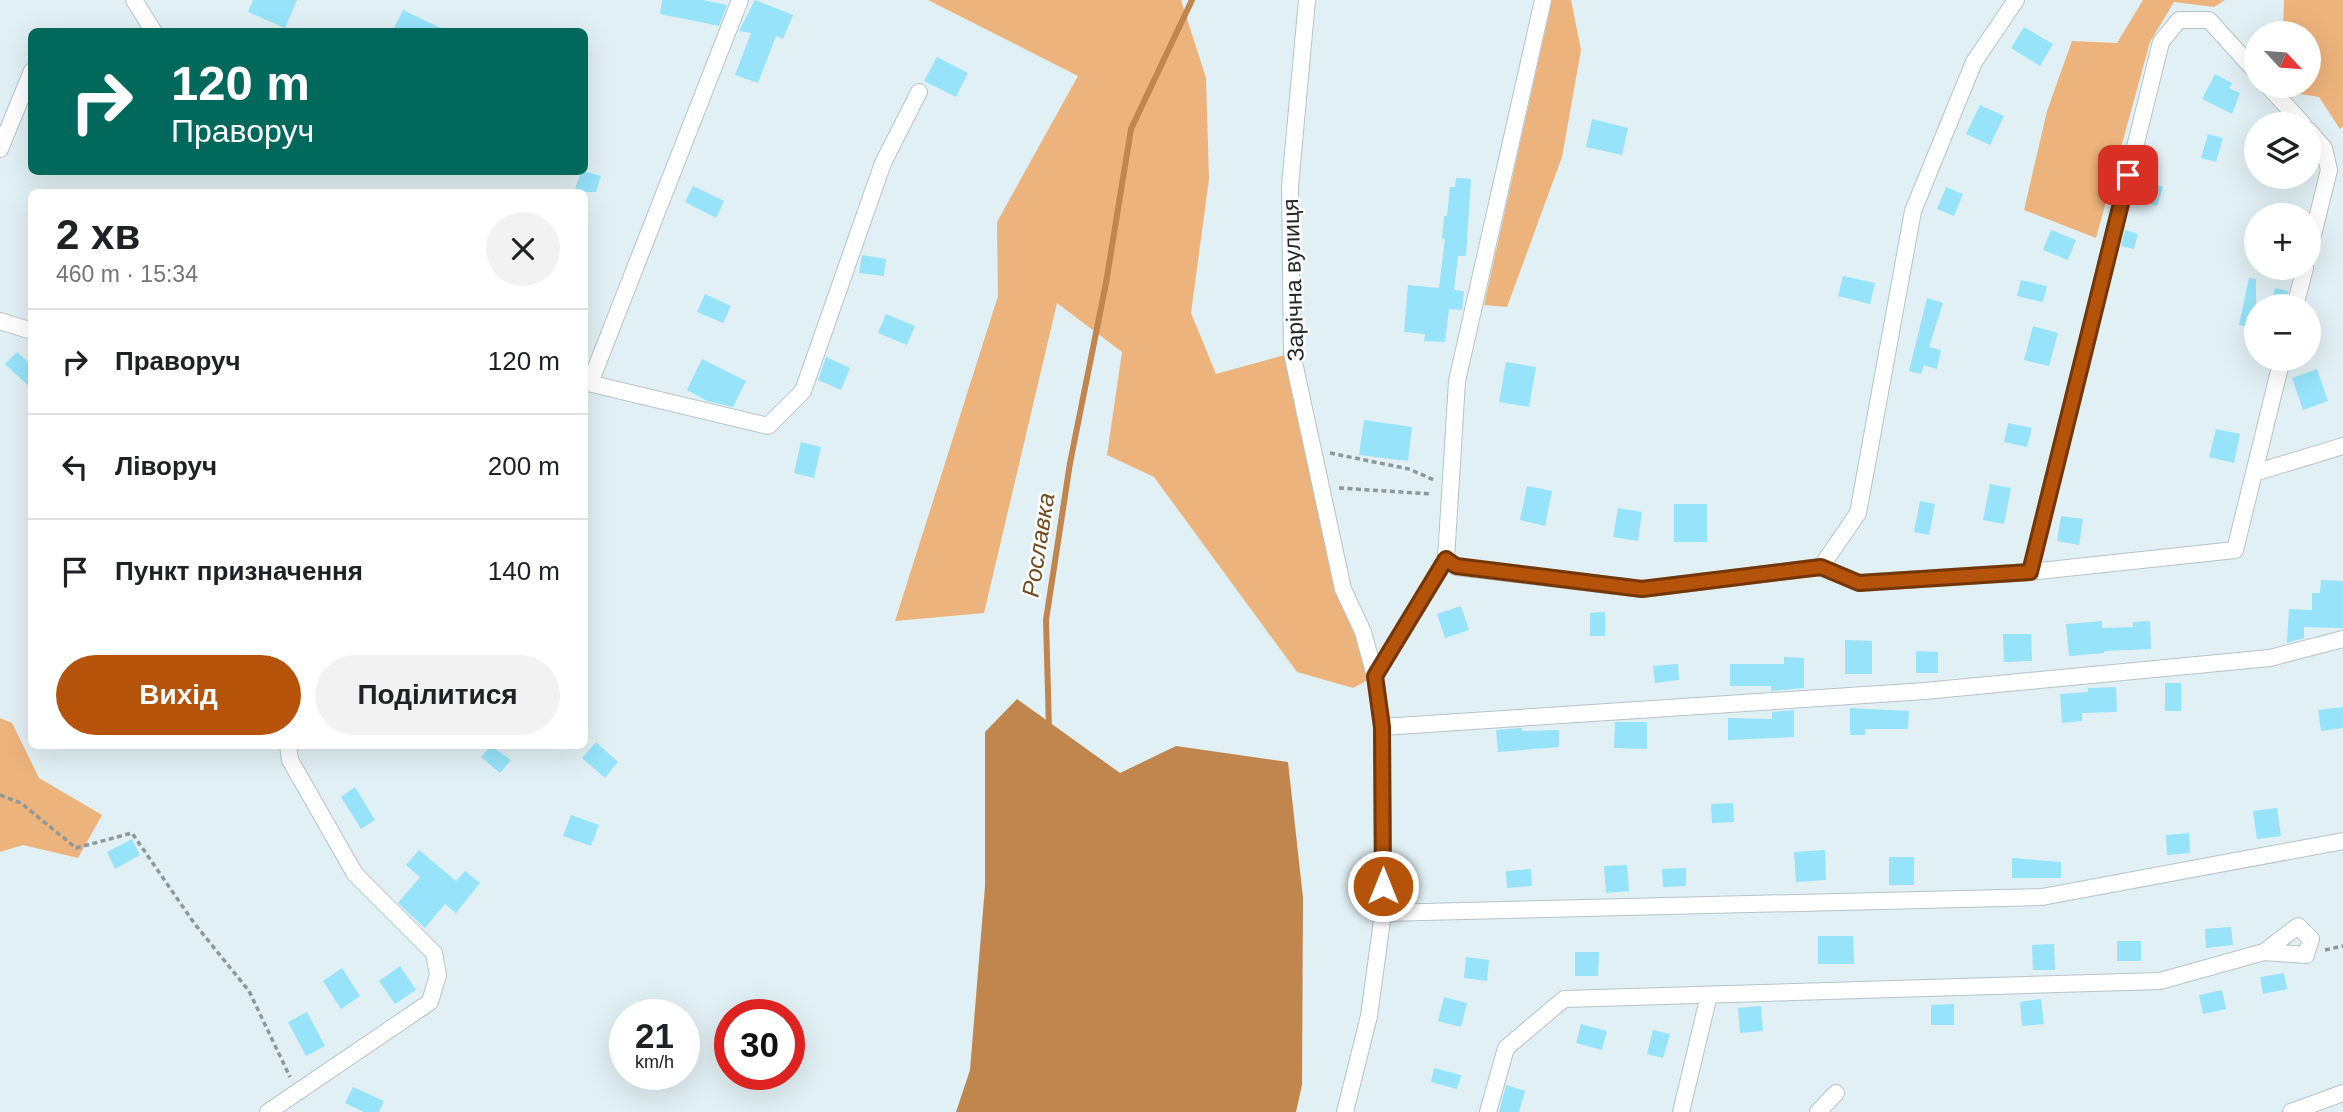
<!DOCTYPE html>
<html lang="uk">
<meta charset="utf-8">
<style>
:root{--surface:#fff;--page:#f2f2f2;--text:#202124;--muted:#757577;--line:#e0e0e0;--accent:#b45309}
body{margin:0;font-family:Arial,sans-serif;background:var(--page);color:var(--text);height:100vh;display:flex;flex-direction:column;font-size:26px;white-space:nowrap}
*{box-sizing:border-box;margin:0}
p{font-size:23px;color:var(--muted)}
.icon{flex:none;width:38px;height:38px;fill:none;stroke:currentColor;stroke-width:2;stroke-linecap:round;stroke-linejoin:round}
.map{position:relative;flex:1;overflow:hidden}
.drawer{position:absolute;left:28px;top:189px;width:560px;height:560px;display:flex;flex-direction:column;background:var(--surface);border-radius:10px;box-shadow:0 7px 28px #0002}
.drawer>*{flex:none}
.top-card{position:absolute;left:28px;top:28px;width:560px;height:147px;border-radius:10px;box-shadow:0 7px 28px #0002;background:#00695c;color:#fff;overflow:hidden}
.needle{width:46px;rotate:116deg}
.buttons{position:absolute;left:2244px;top:21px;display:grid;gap:14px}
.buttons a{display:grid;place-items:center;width:77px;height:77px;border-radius:50%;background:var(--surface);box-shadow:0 7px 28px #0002;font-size:35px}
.speed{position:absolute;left:609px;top:999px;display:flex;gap:14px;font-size:35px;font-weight:700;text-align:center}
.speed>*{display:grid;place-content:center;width:91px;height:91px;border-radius:50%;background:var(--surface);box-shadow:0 7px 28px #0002;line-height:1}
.speed small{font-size:18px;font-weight:400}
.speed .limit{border:10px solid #d22;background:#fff;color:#111}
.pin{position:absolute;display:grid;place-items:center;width:60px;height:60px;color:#fff;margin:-30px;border-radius:14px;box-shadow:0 4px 10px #0006}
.me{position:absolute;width:77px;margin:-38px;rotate:0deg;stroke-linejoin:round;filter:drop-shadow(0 0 5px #0008)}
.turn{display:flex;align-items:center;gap:24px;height:147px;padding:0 28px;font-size:32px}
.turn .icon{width:91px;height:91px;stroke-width:2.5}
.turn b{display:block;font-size:49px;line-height:60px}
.round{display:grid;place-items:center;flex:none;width:74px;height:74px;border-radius:37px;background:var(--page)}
.overview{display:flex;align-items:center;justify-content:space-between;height:119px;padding:0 28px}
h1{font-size:42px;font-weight:600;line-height:52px}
.button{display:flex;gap:14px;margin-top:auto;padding:14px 28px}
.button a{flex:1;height:80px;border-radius:42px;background:var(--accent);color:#fff;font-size:28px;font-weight:600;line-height:80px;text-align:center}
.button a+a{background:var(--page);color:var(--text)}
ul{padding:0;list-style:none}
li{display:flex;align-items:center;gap:21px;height:105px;padding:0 28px;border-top:2px solid var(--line)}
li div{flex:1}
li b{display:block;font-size:26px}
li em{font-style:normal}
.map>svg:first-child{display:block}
</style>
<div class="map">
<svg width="2343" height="1112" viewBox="0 0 2343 1112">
<rect width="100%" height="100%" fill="#e1f0f4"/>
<g fill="#edb37c">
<path d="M928 0H1181L1206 78 1209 179 1191 313 1216 374 1292 353 1343 589 1375 676 1353 688 1297 672 1154 477 1107 455 1122 352 1057 303 984 613 895 621 998 296 997 222 1078 76Z"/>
<path d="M1552 0H1571L1581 50 1562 157 1507 307 1484 305Z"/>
<path d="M2143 0H2225L2214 7 2174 2 2150 42 2096 238 2024 210 2047 111 2072 41 2117 43Z"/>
<path d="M2284 0H2343V126L2340 129 2319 97 2282 91 2283 86H2308V33H2283Z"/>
<path d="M0 718 12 723 39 778 102 815 78 858 23 845 0 852Z"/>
</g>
<path fill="#c0864d" d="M1017 699 1120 773 1176 746 1288 762 1303 898 1302 1085 1296 1112H956L970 1070 985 886V732Z"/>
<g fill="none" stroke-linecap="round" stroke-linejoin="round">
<path stroke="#c0864d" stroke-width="6" d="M1049 729 1046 620 1070 463 1106 283 1131 129 1192 0"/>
</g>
<g fill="#96e3fa">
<path d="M253 0H297L285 28 248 12Z"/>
<path d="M662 0H703L727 5 719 26 660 14Z"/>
<path d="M755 0 793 15 783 39 776 36 758 83 735 75 751 33 739 31Z"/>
<path d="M403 10 449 32H392Z"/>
<path d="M2024 27 2053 44 2040 66 2011 48Z"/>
<path d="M937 57 968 73 956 97 924 81Z"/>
<path d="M2215 74 2232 83 2229 88 2240 93 2232 114 2202 99Z"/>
<path d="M1980 105 2004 116 1990 145 1966 134Z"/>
<path d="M1592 119 1628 128 1622 155 1586 147Z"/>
<path d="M2208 134 2223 138 2216 162 2201 158Z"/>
<path d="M584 171 601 176 596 192H574L581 172Z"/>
<path d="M1456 178 1471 179 1466 256H1458L1454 290 1464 291 1462 310 1449 309 1445 342 1424 341 1425 334 1404 332 1408 285 1439 288 1445 239H1442L1444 216H1447L1450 187H1455Z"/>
<path d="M2144 180 2163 187 2157 206 2138 200Z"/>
<path d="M693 186 724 201 716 218 685 202Z"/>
<path d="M1946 187 1963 194 1954 216 1937 209Z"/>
<path d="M2051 230 2076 240 2068 260 2043 250Z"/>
<path d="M2125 230 2138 234 2134 249 2121 246Z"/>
<path d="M862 255 886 259 884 276 859 273Z"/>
<path d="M1843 276 1875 283 1870 304 1838 296Z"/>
<path d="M2249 278 2256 279V329L2239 325Z"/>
<path d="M2021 280 2047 286 2043 302 2017 296Z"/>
<path d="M2275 288 2288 291 2285 306 2271 303Z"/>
<path d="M705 294 731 306 723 323 697 312Z"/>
<path d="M1927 298 1943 303 1929 347 1941 350 1937 369 1924 365 1921 374 1909 371Z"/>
<path d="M886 314 915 326 907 345 878 333Z"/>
<path d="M2033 326 2058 333 2049 366 2024 360Z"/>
<path d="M17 352 32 366V389L5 364Z"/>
<path d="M826 357 850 368 841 390 818 380Z"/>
<path d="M702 359 746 381 733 407 707 401 687 390Z"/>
<path d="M1506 362 1536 367 1529 407 1499 402Z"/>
<path d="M2317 369 2328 401 2303 410 2292 378Z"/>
<path d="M1364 420 1412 427 1408 461 1359 455Z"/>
<path d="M2008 423 2032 428 2027 447 2004 442Z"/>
<path d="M2216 429 2240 434 2234 463 2209 457Z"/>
<path d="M801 442 821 447 814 478 794 473Z"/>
<path d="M1990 484 2011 488 2004 524 1983 520Z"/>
<path d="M1527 486 1552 491 1545 526 1520 520Z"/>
<path d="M1920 501 1935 504 1929 535 1914 532Z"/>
<rect x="1674" y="504" width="33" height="38"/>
<path d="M1618 508 1642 512 1638 541 1613 537Z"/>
<path d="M2061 516 2083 519 2079 545 2057 541Z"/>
<path d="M2321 580 2343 581V628L2304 627V638L2287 643 2289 609 2312 610V593H2320Z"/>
<path d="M1461 606 1469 630 1445 638 1437 614Z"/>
<path d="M1605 612V636H1590V613Z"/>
<path d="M2102 621V628L2133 627V622L2150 621 2151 649 2104 651V653L2069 656 2066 624Z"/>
<path d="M2003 634H2031L2032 661 2004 662Z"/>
<path d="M1845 640 1872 641V674H1845Z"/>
<path d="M1916 651 1938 652V673H1916Z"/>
<path d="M1784 657 1804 658V688L1771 691V686H1730V664H1784Z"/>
<path d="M1678 664 1679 680 1655 683 1653 666Z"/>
<rect x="2165" y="683" width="16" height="28"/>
<path d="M2116 687 2117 712 2082 713V721L2062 723 2060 694 2088 692V688Z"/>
<path d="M2343 707V728L2321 731 2318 710Z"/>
<path d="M1850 708 1909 711 1908 729H1865V735H1850Z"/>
<path d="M1794 710V737L1728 740V718L1772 719V712Z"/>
<path d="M1615 722H1647V749L1614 748Z"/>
<path d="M1522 728V731L1559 730V747L1498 752 1496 730Z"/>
<path d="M596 742 618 762 605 778 582 758Z"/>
<path d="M491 746 511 760 500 773 481 757Z"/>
<path d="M355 787 375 820 361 829 341 797Z"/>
<path d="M1733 803 1734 822 1712 823 1711 804Z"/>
<path d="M2277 808 2281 836 2257 839 2253 811Z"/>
<path d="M571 815 599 825 591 846 563 836Z"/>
<path d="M2189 833 2190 853 2167 855 2166 835Z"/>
<path d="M132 839 140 855 115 869 107 852Z"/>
<path d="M419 850 456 881 465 871 480 883 456 913 445 904 425 928 398 903 420 877 406 865Z"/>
<path d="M1825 850 1826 880 1796 882 1794 852Z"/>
<rect x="1889" y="857" width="25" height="28"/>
<path d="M2012 858 2061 862V878H2012Z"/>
<path d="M1627 865 1629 891 1606 893 1604 866Z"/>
<path d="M1686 868V886L1663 887 1662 869Z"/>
<path d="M1531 869 1532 886 1507 888 1506 871Z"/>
<path d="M2231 927 2233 945 2206 948 2205 929Z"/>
<path d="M1818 936H1853L1854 964H1818Z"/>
<rect x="2117" y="941" width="24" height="20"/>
<path d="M2054 944 2055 970H2033L2032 945Z"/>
<path d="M1575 952H1599L1598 976H1575Z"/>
<path d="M1466 957 1489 960 1487 981 1464 978Z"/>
<path d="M400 966 416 990 395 1004 379 981Z"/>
<path d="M342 968 360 996 341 1009 323 981Z"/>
<path d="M2284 973 2287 989 2263 994 2260 977Z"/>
<path d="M2222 990 2226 1009 2203 1014 2199 995Z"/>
<path d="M1444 997 1467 1003 1461 1027 1438 1021Z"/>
<path d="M2041 999 2044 1024 2022 1026 2020 1002Z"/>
<path d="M1954 1004V1025H1931V1005Z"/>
<path d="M1761 1006 1763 1031 1740 1033 1738 1008Z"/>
<path d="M307 1012 325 1046 306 1056 288 1022Z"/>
<path d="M1581 1024 1607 1031 1602 1050 1576 1043Z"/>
<path d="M1653 1030 1670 1034 1663 1058 1647 1054Z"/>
<path d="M1434 1068 1461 1075 1457 1089 1431 1082Z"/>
<path d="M1506 1085 1525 1091 1519 1112H1499Z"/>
<path d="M353 1087 384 1101 379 1112H364L345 1103Z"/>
</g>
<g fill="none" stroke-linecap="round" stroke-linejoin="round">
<g stroke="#b6c4c9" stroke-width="18">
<g id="minor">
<path d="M134 0 154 32"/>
<path d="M1307 0 1290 186 1292 353 1343 589 1363 632 1375 676"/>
<path d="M2268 86 2303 124"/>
<path d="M2308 130 2324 148 2329 170 2308 255"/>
<path d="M0 149 32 71"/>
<path d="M2295 306 2305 268"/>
<path d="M0 321 32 331"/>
<path d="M584 382 768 426 803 391 883 163 919 92"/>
<path d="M590 383 740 0"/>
<path d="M2254 473 2343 446"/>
<path d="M1446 559 1457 381 1543 0"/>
<path d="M1821 567 1859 583 2030 572 2235 550 2282 359"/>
<path d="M2030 572 2161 42 2179 20H2209L2256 72"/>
<path d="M1382 727 1925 691 2270 658 2343 639"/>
<path d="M1383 913 2042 897 2343 841"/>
<path d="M268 1112 430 1002 438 975 434 953 355 874 290 760 288 746"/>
<path d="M1345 1112 1369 1016 1383 913 1382 727 1375 676 1446 559 1456 567 1642 589 1821 567 1858 513 1913 211 1974 62 2016 0"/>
<path d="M1488 1112 1506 1048 1564 999 2160 981 2264 952 2306 955 2311 939 2298 926 2264 952"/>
<path d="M1681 1112 1709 995"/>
<path d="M1818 1112 1836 1093"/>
<path d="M2291 1112 2343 1093"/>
</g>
</g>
<g stroke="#8d989b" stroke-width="3.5" stroke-dasharray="5 3.5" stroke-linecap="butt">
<path d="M1330 453 1409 469 1434 480"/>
<path d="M1339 488 1432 494"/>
<path d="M0 795 21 803 76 848 132 833 194 923 249 991 290 1077"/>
<path d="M2325 950 2343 946"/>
</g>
<use href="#minor" stroke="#fff" stroke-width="16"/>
</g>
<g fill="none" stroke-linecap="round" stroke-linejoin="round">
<g stroke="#753606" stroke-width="18">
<path id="route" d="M1383 886 1382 727 1375 676 1446 559 1456 566 1642 589 1821 567 1859 583 2030 572 2128 175"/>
</g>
<use href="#route" stroke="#b45309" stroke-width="12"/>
</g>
<g text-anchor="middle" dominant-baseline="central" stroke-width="5" stroke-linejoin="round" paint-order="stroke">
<g font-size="23" fill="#222829" stroke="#fff">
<text transform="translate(1293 280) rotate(-92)">Зарічна вулиця</text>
</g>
<g font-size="24" font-style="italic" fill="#724a1f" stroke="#fff">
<text transform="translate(1038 545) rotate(-81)">Рославка</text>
</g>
</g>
</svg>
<div class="buttons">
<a><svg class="needle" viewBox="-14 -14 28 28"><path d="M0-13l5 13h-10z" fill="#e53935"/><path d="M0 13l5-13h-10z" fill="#757577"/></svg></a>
<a><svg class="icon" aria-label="layers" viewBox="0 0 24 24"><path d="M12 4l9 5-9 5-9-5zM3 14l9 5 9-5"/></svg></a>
<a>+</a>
<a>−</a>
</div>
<div class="speed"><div>21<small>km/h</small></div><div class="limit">30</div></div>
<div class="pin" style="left:2128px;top:175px;background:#d93025"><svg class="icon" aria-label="arrive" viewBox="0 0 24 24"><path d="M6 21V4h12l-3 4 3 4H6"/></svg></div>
<svg class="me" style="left:1383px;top:886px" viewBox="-20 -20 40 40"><circle r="17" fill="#b45309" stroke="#fff" stroke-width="3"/><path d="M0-11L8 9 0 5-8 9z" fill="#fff"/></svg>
<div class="top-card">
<div class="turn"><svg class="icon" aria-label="right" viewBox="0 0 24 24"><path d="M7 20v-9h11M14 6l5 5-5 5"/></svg><div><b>120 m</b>Праворуч</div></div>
</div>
<section class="drawer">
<div class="overview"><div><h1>2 хв</h1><p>460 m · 15:34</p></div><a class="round"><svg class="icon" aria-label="close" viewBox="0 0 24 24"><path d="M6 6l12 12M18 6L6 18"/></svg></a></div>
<ul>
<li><svg class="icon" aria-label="right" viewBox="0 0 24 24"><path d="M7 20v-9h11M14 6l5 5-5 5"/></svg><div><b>Праворуч</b></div><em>120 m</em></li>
<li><svg class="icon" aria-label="left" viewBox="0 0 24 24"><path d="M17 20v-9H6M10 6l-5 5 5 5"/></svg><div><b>Ліворуч</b></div><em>200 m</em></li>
<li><svg class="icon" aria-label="arrive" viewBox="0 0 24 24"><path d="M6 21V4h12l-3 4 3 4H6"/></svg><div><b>Пункт призначення</b></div><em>140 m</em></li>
</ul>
<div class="button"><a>Вихід</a><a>Поділитися</a></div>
</section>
</div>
